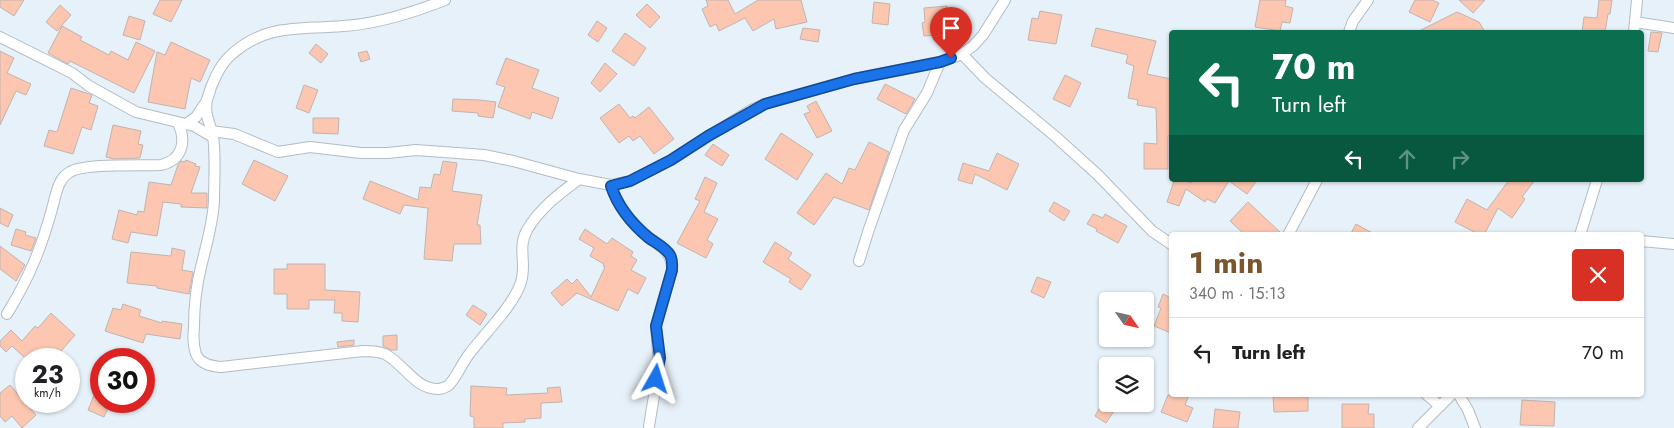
<!DOCTYPE html>
<meta charset="utf-8">
<style>
:root{--surface:#fff;--page:#f6f6f6;--text:#202124;--muted:#757577;--line:#e0e0e0;--accent:#79562f}
body{margin:0;font-family:Jost,sans-serif;background:var(--page);color:var(--text);height:100vh;display:flex;flex-direction:column;font-size:19px;white-space:nowrap}
*{box-sizing:border-box;margin:0}
p{font-size:16px;color:var(--muted)}
.icon{flex:none;width:28px;height:28px;fill:none;stroke:currentColor;stroke-width:2;stroke-linecap:round;stroke-linejoin:round}
.map{position:relative;flex:1;overflow:hidden}
.details{position:absolute;left:1169px;top:232px;width:475px;height:165px;display:flex;flex-direction:column;background:var(--surface);border-radius:5px;box-shadow:0 1px 4px #0004}
.details>*{flex:none}
.banner{position:absolute;left:1169px;top:30px;width:475px;height:152px;border-radius:5px;box-shadow:0 1px 4px #0004;background:#0b6e4f;color:#fff;overflow:hidden}
.needle{width:32px;rotate:124deg}
.controls{position:absolute;left:1099px;top:292px;display:grid;gap:10px}
.controls a{display:grid;place-items:center;width:55px;height:55px;border-radius:5px;background:var(--surface);box-shadow:0 1px 4px #0004;font-size:25px}
.speed{position:absolute;left:15px;top:348px;display:flex;gap:10px;font-size:25px;font-weight:700;text-align:center}
.speed>*{display:grid;place-content:center;width:65px;height:65px;border-radius:50%;background:var(--surface);box-shadow:0 1px 4px #0004;line-height:1}
.speed small{font-size:12px;font-weight:400}
.speed .limit{border:8px solid #d22;background:#fff;color:#111}
.pin{position:absolute;display:grid;place-items:center;width:42px;height:42px;color:#fff;margin:-51px -21px;border-radius:50% 50% 50% 0;rotate:-45deg;box-shadow:0 0 5px #0007}
.pin .icon{rotate:45deg}
.me{position:absolute;width:55px;margin:-28px;rotate:6deg;stroke-linejoin:round;filter:drop-shadow(0 0 4px #0008)}
.turn{display:flex;align-items:center;gap:18px;height:105px;padding:0 20px;font-size:22px}
.turn .icon{width:65px;height:65px;stroke-width:2.5}
.turn b{display:block;font-size:35px;line-height:42px}
.lanes{display:flex;align-items:center;height:48px;padding:0 20px;background:#0003;justify-content:center;gap:25px;direction:ltr}
.lanes .off{opacity:.35}
.round{display:grid;place-items:center;flex:none;width:52px;height:52px;border-radius:5px;background:var(--page)}
.head{display:flex;align-items:center;justify-content:space-between;height:85px;padding:0 20px}
h1{font-size:30px;font-weight:700;line-height:38px;color:var(--accent)}
ul{padding:0;list-style:none}
li{display:flex;align-items:center;gap:15px;height:70px;padding:0 20px;border-top:1px solid var(--line)}
li div{flex:1}
li b{display:block;font-size:19px}
li em{font-style:normal}
.map>svg:first-child{display:block}
</style>
<div class="map">
<svg width="1674" height="428" viewBox="0 0 1674 428">
<rect width="100%" height="100%" fill="#e7f1f9"/>
<g fill="#fcc6b0" stroke="#c0b4b0">
<path d="M0 0H24L14 16 0 7Z"/>
<path d="M160 0H182L171 22 153 14Z"/>
<path d="M706 0H728L735 14 758 0H801L807 22 776 29 774 19 753 31 745 18 719 31 716 24 710 27 702 9 708 6Z"/>
<path d="M1260 0H1286L1285 6 1293 8 1290 23 1282 22 1280 31 1255 27Z"/>
<path d="M1415 0H1432L1439 3 1430 22 1409 12Z"/>
<path d="M1459 0H1485L1473 13Z"/>
<path d="M1599 0H1612L1610 14H1608L1605 32H1582L1584 17 1597 18Z"/>
<path d="M874 2 890 4 888 25 872 23Z"/>
<path d="M647 4 660 17 650 28 636 15Z"/>
<path d="M60 5 71 15 57 31 46 22Z"/>
<path d="M947 6 949 34 924 36 922 23 925 22 924 8Z"/>
<path d="M1040 11 1062 15 1056 44 1028 40 1032 18 1038 19Z"/>
<path d="M1457 12 1479 22 1485 32H1417Z"/>
<path d="M129 16 145 21 140 40 123 35Z"/>
<path d="M597 21 607 28 598 42 588 35Z"/>
<path d="M62 26 82 37 80 40 109 55 111 51 128 60 136 42 155 51 134 93 70 61 68 64 48 53Z"/>
<path d="M803 28 820 30 818 42 800 39Z"/>
<path d="M1096 28 1156 41 1147 74 1171 79V136H1168V169H1144V143L1157 144 1156 108 1137 105 1138 100 1128 98 1134 66 1126 63 1128 55 1091 46Z"/>
<path d="M1651 32 1662 33 1658 52 1648 51Z"/>
<path d="M625 33 646 48 634 66 612 51Z"/>
<path d="M171 42 210 60 200 82 191 78 185 109 148 102 157 52 165 55Z"/>
<path d="M316 44 328 54 321 63 309 53Z"/>
<path d="M0 51 14 58 7 73 31 84 26 95 16 91 0 125Z"/>
<path d="M367 51 370 59 361 62 358 53Z"/>
<path d="M506 58 539 70 532 88 559 98 552 119 532 112 530 119 498 107 505 87 496 84Z"/>
<path d="M605 63 617 74 600 92 591 83Z"/>
<path d="M1065 75 1081 83 1070 107 1053 99Z"/>
<path d="M885 84 915 99 906 114 877 99Z"/>
<path d="M304 85 318 90 309 113 296 108Z"/>
<path d="M71 88 92 95 89 103 98 106 91 130 82 127 73 154 44 146 49 130 57 132Z"/>
<path d="M453 99 480 100 496 102 493 118 478 116V113L452 111Z"/>
<path d="M816 101 832 131 817 138 804 114 810 112 807 106Z"/>
<path d="M619 104 630 118 633 116 635 118 649 107 674 139 654 154 640 136 633 141 629 136 619 143 600 118Z"/>
<path d="M313 118H339L338 134 313 133Z"/>
<path d="M113 125 141 131 138 144 143 145 140 158 114 159 106 157Z"/>
<path d="M781 133 813 154 797 180 765 159Z"/>
<path d="M869 142 889 152 869 210 834 197 814 225 797 213 826 173 842 184 849 168 855 170Z"/>
<path d="M713 144 729 155 722 166 705 155Z"/>
<path d="M997 153 1019 164 1007 190 975 174 972 184 958 180 963 163 989 171Z"/>
<path d="M186 160 196 164 195 166 200 167 191 193H207V208L181 207V204L163 202 157 236 131 232 128 243 112 239 119 210 137 215 138 211 144 212 149 182 171 185 178 165 181 161 185 162Z"/>
<path d="M254 160 288 176 275 201 242 184Z"/>
<path d="M443 161 457 163 452 191 482 195 477 225H480L481 244H454L452 261 424 259 428 208 404 205 400 214 363 199 370 181 418 200 420 187 431 188 434 174 440 175Z"/>
<path d="M705 177 717 183 704 212 718 219 707 240 713 244 706 258 677 243 700 201 695 199Z"/>
<path d="M1173 180H1183L1191 183 1193 180H1257L1247 194 1229 181 1215 203 1207 199 1205 202 1186 189 1179 206 1167 202 1174 181Z"/>
<path d="M1509 180H1535L1522 197 1525 199 1512 218 1498 208 1484 235H1480L1455 222 1467 199 1487 210Z"/>
<path d="M1054 202 1070 211 1064 221 1049 211Z"/>
<path d="M1248 202 1281 233V235H1245L1230 221Z"/>
<path d="M0 208 13 215 8 227 0 223Z"/>
<path d="M1093 214 1103 218 1105 214 1127 226 1118 243 1096 231 1097 229 1087 224Z"/>
<path d="M1356 224 1376 235H1350Z"/>
<path d="M16 229 26 232 25 235 36 238 31 251 11 245Z"/>
<path d="M585 229 607 244 612 238 633 252 631 256 637 260 631 270 646 278 638 294 628 289 618 311 577 293 562 306 551 293 567 279 572 284 577 279 591 297 605 267 603 266 604 264 590 256 594 248 579 239Z"/>
<path d="M775 242 792 253 788 259 811 275 801 290 789 282 791 279 763 262Z"/>
<path d="M0 246 25 265 16 281 0 269Z"/>
<path d="M172 248 185 251 182 270 193 272 189 294 157 288V286L127 283 131 252 171 256Z"/>
<path d="M287 264H325V290L360 292 358 322 342 321V313H334L335 300H309V309H287V294H274V269H287Z"/>
<path d="M1037 277 1051 282 1044 298 1031 292Z"/>
<path d="M1163 294 1171 298V333L1154 326 1161 308 1158 307Z"/>
<path d="M123 304 141 310 139 316 162 323V321L182 324 180 339 146 334 143 343 105 331 113 308 121 310Z"/>
<path d="M473 305 487 314 480 325 466 315Z"/>
<path d="M51 313 75 335 54 359H26L12 346 6 352 0 346V341L11 330 22 341 35 326 38 328Z"/>
<path d="M397 335V350H391L383 346V336Z"/>
<path d="M354 340V345L338 347 337 342Z"/>
<path d="M101 378V401H111L104 417 88 410Z"/>
<path d="M10 385 36 415 22 428 12 416 5 422 0 416V393Z"/>
<path d="M471 386 507 388 506 395 548 393 547 388 560 387 562 402 541 403V418L525 419V422L503 423V428H474V417L470 416Z"/>
<path d="M1168 395H1189L1185 405 1193 408 1187 422 1161 412Z"/>
<path d="M1273 395H1308V411L1274 412Z"/>
<path d="M1104 400 1116 408 1106 423 1095 416Z"/>
<path d="M1522 400 1555 402 1554 426 1520 425Z"/>
<path d="M1342 404H1369L1368 414H1374V428H1342Z"/>
<path d="M1215 409 1240 412 1238 428H1213Z"/>
</g>
<g fill="none" stroke-linecap="round" stroke-linejoin="round">
<g stroke="#b3bcc4" stroke-width="12">
<g id="minor">
<path d="M445 0C412 13 378 24 343 26 300 30 267 23 232 54 220 64 211 84 207 100 204 114 210 123 213 136 216 155 214 181 214 201 213 223 206 246 201 267 196 287 194 307 194 327 193 336 193 345 196 354 200 364 211 366 221 367L363 351C370 351 378 351 385 354 404 364 415 389 438 389 442 389 446 387 449 385 457 376 462 363 470 353 485 333 514 305 521 282 527 263 517 248 527 230 540 208 559 194 579 179"/>
<path d="M1635 22 1674 28"/>
<path d="M1349 32 1353 21 1368 0"/>
<path d="M1634 32 1637 0"/>
<path d="M0 37 72 73 89 86 136 112 194 126 213 137"/>
<path d="M962 54 985 78 1056 137 1098 175 1152 231 1171 244"/>
<path d="M186 124 196 117 206 102"/>
<path d="M211 131 234 134 278 152 310 147 361 153H388L416 150 484 155 513 161 579 179 611 185 630 181 671 160 709 136 751 110 765 104 854 79 940 62 962 54 973 46 983 35 1005 0"/>
<path d="M611 185C617 204 627 217 640 230 654 244 672 247 672 270L656 326 659 366 649 426"/>
<path d="M1288 235 1317 180"/>
<path d="M1580 235 1597 180"/>
<path d="M1641 241 1674 244"/>
<path d="M859 261 869 229 904 130 927 93 940 62"/>
<path d="M7 314C29 278 41 249 52 209 56 196 57 179 70 172 85 163 141 166 161 165 182 160 187 142 178 123"/>
<path d="M1427 395 1440 406"/>
<path d="M1459 395 1468 410 1475 428"/>
<path d="M1418 428 1451 395"/>
</g>
</g>
<use href="#minor" stroke="#fff" stroke-width="10"/>
</g>
<g fill="none" stroke-linecap="round" stroke-linejoin="round">
<g stroke="#114b97" stroke-width="12">
<path id="route" d="M656 379 660 358 656 326 672 270C672 265 673 260 670 255 666 248 656 243 649 238 632 224 618 207 611 186L630 181 671 160 708 136 765 104 854 79 940 62 951 58"/>
</g>
<use href="#route" stroke="#1a73e8" stroke-width="9"/>
</g>
</svg>
<div class="controls">
<a><svg class="needle" viewBox="-14 -14 28 28"><path d="M0-13l5 13h-10z" fill="#e53935"/><path d="M0 13l5-13h-10z" fill="#757577"/></svg></a>
<a><svg class="icon" aria-label="layers" viewBox="0 0 24 24"><path d="M12 4l9 5-9 5-9-5zM3 14l9 5 9-5"/></svg></a>
</div>
<div class="speed"><div>23<small>km/h</small></div><div class="limit">30</div></div>
<div class="pin" style="left:951px;top:58px;background:#d93025"><svg class="icon" aria-label="arrive" viewBox="0 0 24 24"><path d="M6 21V4h12l-3 4 3 4H6"/></svg></div>
<svg class="me" style="left:656px;top:379px" viewBox="-20 -20 40 40"><path d="M0-17L14 15 0 8-14 15z" fill="#1a73e8" stroke="#fff" stroke-width="4"/></svg>
<div class="banner">
<div class="turn"><svg class="icon" aria-label="left" viewBox="0 0 24 24"><path d="M17 20v-9H6M10 6l-5 5 5 5"/></svg><div><b>70 m</b>Turn left</div></div>
<div class="lanes"><svg class="icon" aria-label="left" viewBox="0 0 24 24"><path d="M17 20v-9H6M10 6l-5 5 5 5"/></svg><svg class="icon off" aria-label="ahead" viewBox="0 0 24 24"><path d="M12 20V5M6 11l6-6 6 6"/></svg><svg class="icon off" aria-label="right" viewBox="0 0 24 24"><path d="M7 20v-9h11M14 6l5 5-5 5"/></svg></div>
</div>
<section class="details">
<div class="head"><div><h1>1 min</h1><p>340 m · 15:13</p></div><a class="round" style="background:#d93025;color:#fff"><svg class="icon" aria-label="close" viewBox="0 0 24 24"><path d="M6 6l12 12M18 6L6 18"/></svg></a></div>
<ul>
<li><svg class="icon" aria-label="left" viewBox="0 0 24 24"><path d="M17 20v-9H6M10 6l-5 5 5 5"/></svg><div><b>Turn left</b></div><em>70 m</em></li>
</ul>
</section>
</div>
